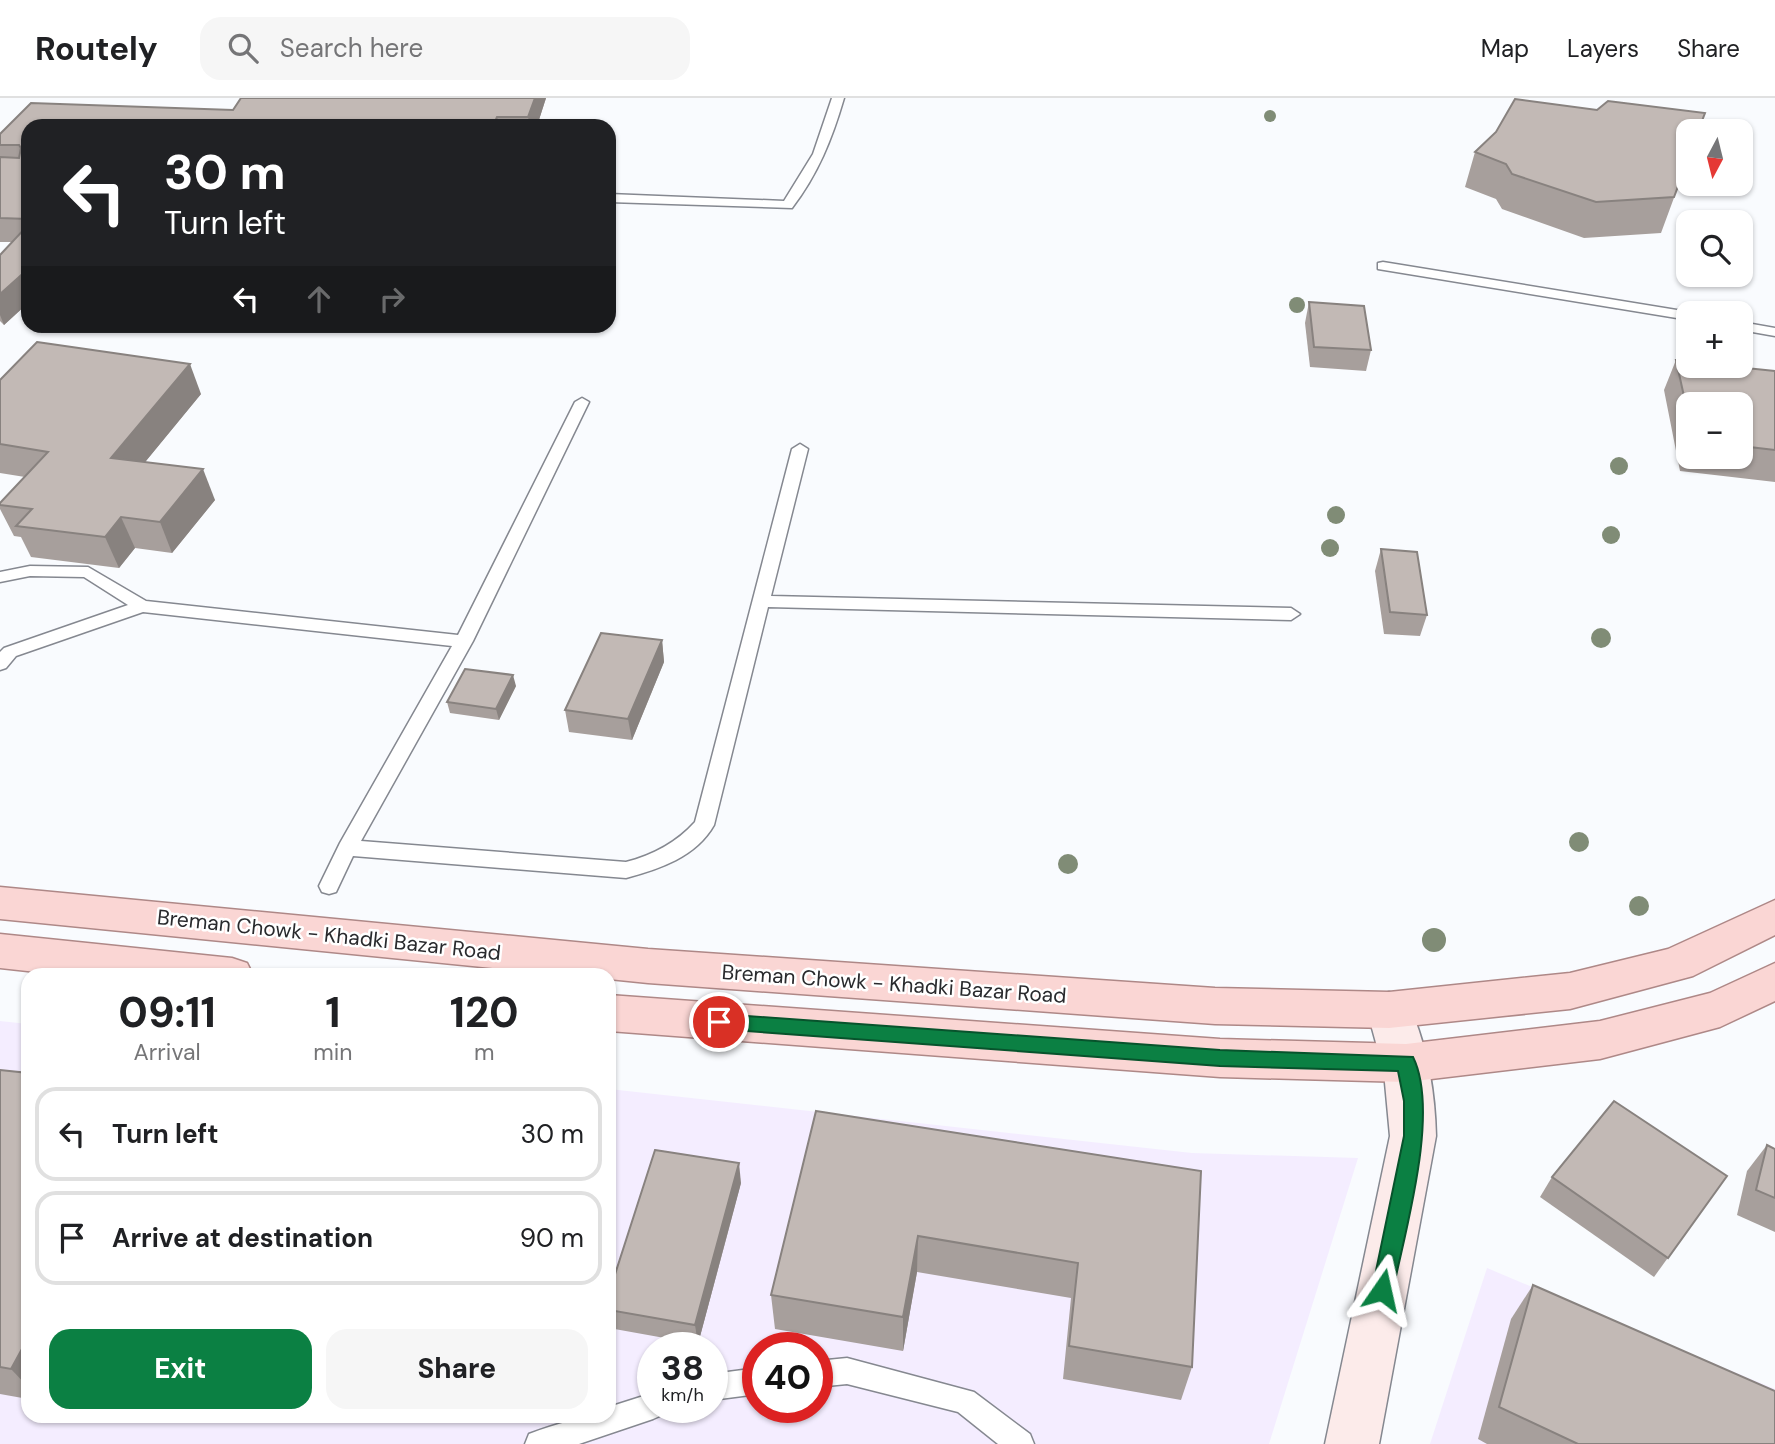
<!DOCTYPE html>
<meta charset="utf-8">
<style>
:root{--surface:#fff;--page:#f6f6f6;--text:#202124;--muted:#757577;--line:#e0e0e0;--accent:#0b8043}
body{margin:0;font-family:"DM Sans",sans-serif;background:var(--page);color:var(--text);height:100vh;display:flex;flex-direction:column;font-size:26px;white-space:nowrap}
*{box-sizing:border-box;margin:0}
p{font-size:23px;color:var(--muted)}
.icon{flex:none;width:38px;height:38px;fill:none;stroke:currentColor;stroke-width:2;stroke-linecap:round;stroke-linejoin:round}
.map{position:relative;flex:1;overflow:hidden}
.panel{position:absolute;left:21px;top:870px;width:595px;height:455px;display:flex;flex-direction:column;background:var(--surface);border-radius:21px;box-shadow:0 2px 5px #0004}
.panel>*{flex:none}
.hud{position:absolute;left:21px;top:21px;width:595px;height:214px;border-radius:21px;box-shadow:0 2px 5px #0004;background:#202124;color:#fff;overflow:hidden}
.needle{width:46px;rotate:187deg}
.buttons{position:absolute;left:1676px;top:21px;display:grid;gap:14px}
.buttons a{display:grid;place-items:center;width:77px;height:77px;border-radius:14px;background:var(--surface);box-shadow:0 2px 5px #0004;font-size:35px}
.speed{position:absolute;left:637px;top:1234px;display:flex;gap:14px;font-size:35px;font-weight:700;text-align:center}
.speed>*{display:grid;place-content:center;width:91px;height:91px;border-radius:50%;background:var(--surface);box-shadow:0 2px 5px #0004;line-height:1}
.speed small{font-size:18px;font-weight:400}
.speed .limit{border:10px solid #d22;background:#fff;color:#111}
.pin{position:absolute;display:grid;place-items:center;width:60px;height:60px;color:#fff;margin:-30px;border:4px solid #fff;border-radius:50%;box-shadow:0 2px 7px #0007}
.me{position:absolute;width:77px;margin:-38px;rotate:11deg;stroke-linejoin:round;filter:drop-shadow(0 0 5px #0008)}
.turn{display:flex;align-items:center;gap:24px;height:147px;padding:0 28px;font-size:32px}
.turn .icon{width:91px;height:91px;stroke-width:2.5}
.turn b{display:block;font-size:49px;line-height:60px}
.lanes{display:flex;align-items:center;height:66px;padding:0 28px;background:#0003;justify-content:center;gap:35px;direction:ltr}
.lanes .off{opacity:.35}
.eta{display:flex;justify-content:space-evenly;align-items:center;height:119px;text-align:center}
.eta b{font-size:42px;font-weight:700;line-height:49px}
.button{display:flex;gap:14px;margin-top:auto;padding:14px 28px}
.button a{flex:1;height:80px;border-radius:21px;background:var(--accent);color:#fff;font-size:28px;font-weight:700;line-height:80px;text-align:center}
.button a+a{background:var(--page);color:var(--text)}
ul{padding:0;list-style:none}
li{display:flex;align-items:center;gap:21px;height:94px;margin:0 14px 10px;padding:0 14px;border:4px solid var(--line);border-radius:21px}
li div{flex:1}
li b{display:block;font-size:26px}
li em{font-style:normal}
header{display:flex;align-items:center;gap:42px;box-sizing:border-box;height:98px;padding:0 35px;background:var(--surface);border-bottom:2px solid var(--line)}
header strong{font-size:33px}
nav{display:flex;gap:38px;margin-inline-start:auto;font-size:24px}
.search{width:490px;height:63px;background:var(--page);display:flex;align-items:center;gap:18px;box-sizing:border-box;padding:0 24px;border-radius:21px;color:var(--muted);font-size:26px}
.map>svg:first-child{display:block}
</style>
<header>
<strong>Routely</strong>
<div class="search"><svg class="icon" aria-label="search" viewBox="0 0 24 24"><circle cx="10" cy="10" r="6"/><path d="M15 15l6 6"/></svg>Search here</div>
<nav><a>Map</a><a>Layers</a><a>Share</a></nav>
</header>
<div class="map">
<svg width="1775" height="1346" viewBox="0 0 1775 1346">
<rect width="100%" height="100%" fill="#f9fbfe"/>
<g fill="#f4edff" fill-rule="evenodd">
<path d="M0 923 28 926V1318H609V991L1192 1055 1358 1060 1269 1346H0ZM653 1250H712V1309H653ZM758 1250H817V1309H758Z"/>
<path d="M1487 1170 1775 1291V1346H1430Z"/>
</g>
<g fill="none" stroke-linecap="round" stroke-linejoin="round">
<g stroke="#858890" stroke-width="3">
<g id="lane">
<path d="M832 0H844C832 41 818 76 792 110L609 104V96L784 103 813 56Z"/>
<path d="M1383 164 1689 214 1694 215H1689V222L1378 171V165Z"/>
<path d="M1741 224 1775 230V238L1741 232Z"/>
<path d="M582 300 589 304 473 543 361 743 626 764C653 757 676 745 695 724L792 351 800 346 808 351 771 498 1291 510 1300 516 1291 522 768 509 714 727C696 759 659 771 626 780L353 758 336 794 329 796 322 794 319 788 340 745 452 548 143 514 16 558 6 570 0 572V554L4 550 128 507 84 479 30 478 0 484V474L30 468 88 469 146 503 458 537 575 304Z"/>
<path d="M847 1260 974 1294 1030 1336 1034 1346H998L958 1314 847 1286 817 1289V1263Z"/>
<path d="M758 1270V1296L712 1302V1276Z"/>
<path d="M653 1295V1309H666L662 1317 653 1321 579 1346H525L529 1336C556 1326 581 1318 609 1318V1309Z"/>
</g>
</g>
<g stroke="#858890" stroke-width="3">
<path id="secondary" d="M1389 894 1405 899C1426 941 1435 991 1436 1038L1379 1346H1325L1390 1038 1384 974 1367 912 1373 899Z"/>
</g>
<g stroke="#ae8887" stroke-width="3">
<g id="primary">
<path d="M0 789 648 851 1215 890 1389 894 1570 875 1668 851 1775 802V837L1693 878 1570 911 1389 930 1215 926 648 885 609 881V877H562L0 821Z"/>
<path d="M0 836 232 860 247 865 253 877H64L0 870Z"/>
<path d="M1775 865V903L1720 929 1600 961 1406 984 1220 979 609 933V897L1220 941 1406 946 1600 923 1710 895Z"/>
</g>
</g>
<use href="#lane" fill="#fff" fill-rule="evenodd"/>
<use href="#secondary" fill="#fcebea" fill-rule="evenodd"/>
<use href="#primary" fill="#fad6d4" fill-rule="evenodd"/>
</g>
<g fill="#808c76">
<circle cx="1270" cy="18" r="6"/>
<circle cx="1297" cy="207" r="8"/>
<circle cx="1619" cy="368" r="9"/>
<circle cx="1336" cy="417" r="9"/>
<circle cx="1611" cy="437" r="9"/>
<circle cx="1330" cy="450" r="9"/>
<circle cx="1601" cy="540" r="10"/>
<circle cx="1579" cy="744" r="10"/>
<circle cx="1068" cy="766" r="10"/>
<circle cx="1639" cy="808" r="10"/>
<circle cx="1434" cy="842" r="12"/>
</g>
<g fill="#a79f9c" fill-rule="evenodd">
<path d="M241 0H546L537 28H28V205L4 227 0 223V157L12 144H0V36L31 5 233 12Z"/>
<path d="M1475 54 1689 59 1661 135 1584 140 1502 111 1496 101 1465 89Z"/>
<path d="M1309 204 1371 252 1366 273 1310 269 1305 225Z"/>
<path d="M1676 262 1775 273V384L1680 373 1664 292ZM1689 306H1741V359H1689Z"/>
<path d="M0 282 201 296 145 364 215 402 172 455 135 450 119 470 31 459 21 439 14 438 0 411V405L25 379 0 375Z"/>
<path d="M1381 451 1427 517 1420 538 1384 536 1375 473Z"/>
<path d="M662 542 664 564 632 642 569 634 565 612Z"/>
<path d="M516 588 499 622 450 615 447 604Z"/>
<path d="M0 972 28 975V1301L0 1296Z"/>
<path d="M816 1013 1201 1073 1192 1269 1181 1302 1063 1281 1071 1200 917 1174 903 1253 775 1231 771 1197Z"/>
<path d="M1767 1047 1775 1051V1134L1737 1117 1747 1073Z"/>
<path d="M1727 1078 1654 1179 1540 1099 1552 1079Z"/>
<path d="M741 1085 698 1246 609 1230V1195Z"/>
<path d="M1533 1187 1775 1346H1487L1478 1341 1511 1221Z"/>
</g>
<g fill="#88827f">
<path d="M535 0H546L537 28H530L528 19Z"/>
<path d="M497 19 498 28H493Z"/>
<path d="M28 171V205L4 227 0 217V196Z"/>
<path d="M190 266 201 296 123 391 111 360Z"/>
<path d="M203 371 215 402 172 455 160 424Z"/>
<path d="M121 419 135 450 119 470 105 439Z"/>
<path d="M662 542 664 564 632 642 628 621Z"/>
<path d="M513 577 516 588 499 622 496 611Z"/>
<path d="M739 1065 741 1085 698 1246 695 1227Z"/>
<path d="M918 1138 917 1174 903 1253V1219Z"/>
<path d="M28 1240V1289L11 1271Z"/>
</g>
<g fill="#c2b9b5" stroke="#88827f" stroke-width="2">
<path d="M241 0H535L528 19H497L493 28H28V121L0 120V59L19 60 21 50 19 47H0V36L31 5 233 12Z"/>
<path d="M1515 1 1597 12 1608 3 1705 15 1698 33H1689V59L1674 99 1596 104 1512 76 1506 66 1475 54 1496 34Z"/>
<path d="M28 127V171L0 196V157Z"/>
<path d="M1309 204 1364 208 1371 252 1314 249Z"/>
<path d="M37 244 190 266 111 360 203 371 160 424 121 419 105 439 16 428 32 411 0 407V405L48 354 0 346V282Z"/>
<path d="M1676 262 1689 263V268H1727L1775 273V352L1741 348V306H1689V321Z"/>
<path d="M1381 451 1417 454 1427 517 1390 514Z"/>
<path d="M601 535 662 542 628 621 565 612Z"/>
<path d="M465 571 513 577 496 611 447 604Z"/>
<path d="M0 972 28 975V1240L11 1271 0 1269Z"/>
<path d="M1614 1003 1727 1078 1668 1160 1552 1079Z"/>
<path d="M816 1013 1201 1073 1192 1269 1069 1248 1078 1165 918 1138 903 1219 771 1197Z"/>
<path d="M1767 1047 1775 1051V1100L1756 1092Z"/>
<path d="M655 1052 739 1065 695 1227 609 1212V1195Z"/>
<path d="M1533 1187 1775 1293V1346H1578L1499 1309Z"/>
</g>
<path fill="#0b8043" stroke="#07532c" stroke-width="2" d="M719 916 1220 952 1413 959C1440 1014 1405 1133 1393 1192L1390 1199 1382 1202 1375 1199 1372 1192 1404 1038V1003L1398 973 1220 968 719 931 712 929 710 924 712 918Z"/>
<g text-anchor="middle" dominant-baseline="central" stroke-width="5" stroke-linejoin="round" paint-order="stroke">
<g font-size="21" fill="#292a2d" stroke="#fff">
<text transform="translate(329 837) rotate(6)">Breman Chowk - Khadki Bazar Road</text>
<text transform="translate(894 886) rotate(4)">Breman Chowk - Khadki Bazar Road</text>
</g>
</g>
</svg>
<div class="buttons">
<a><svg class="needle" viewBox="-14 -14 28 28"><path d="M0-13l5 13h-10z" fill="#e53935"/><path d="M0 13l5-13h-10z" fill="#757577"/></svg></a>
<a><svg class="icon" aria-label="search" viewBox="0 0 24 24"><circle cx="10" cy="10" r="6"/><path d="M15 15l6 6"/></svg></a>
<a>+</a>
<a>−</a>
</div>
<div class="speed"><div>38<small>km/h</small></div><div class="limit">40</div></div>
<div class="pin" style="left:719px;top:924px;background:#d93025"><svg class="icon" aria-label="arrive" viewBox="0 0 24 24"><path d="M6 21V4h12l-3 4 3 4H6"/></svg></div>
<svg class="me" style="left:1382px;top:1192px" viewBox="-20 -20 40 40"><path d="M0-17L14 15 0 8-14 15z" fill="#0b8043" stroke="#fff" stroke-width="4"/></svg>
<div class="hud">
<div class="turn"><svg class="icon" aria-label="left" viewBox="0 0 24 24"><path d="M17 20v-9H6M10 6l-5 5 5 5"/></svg><div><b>30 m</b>Turn left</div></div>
<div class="lanes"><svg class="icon" aria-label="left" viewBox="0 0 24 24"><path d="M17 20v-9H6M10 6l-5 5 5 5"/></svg><svg class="icon off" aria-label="ahead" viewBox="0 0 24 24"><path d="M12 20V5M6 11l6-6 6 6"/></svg><svg class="icon off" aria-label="right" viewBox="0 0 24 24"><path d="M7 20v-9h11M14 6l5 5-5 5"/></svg></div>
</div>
<section class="panel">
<div class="eta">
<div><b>09:11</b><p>Arrival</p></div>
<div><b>1</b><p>min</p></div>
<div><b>120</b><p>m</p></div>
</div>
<ul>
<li><svg class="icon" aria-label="left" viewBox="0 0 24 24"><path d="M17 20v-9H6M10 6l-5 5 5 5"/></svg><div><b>Turn left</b></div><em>30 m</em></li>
<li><svg class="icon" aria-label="arrive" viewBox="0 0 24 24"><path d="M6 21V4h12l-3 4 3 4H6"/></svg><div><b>Arrive at destination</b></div><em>90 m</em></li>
</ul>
<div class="button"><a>Exit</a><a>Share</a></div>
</section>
</div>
